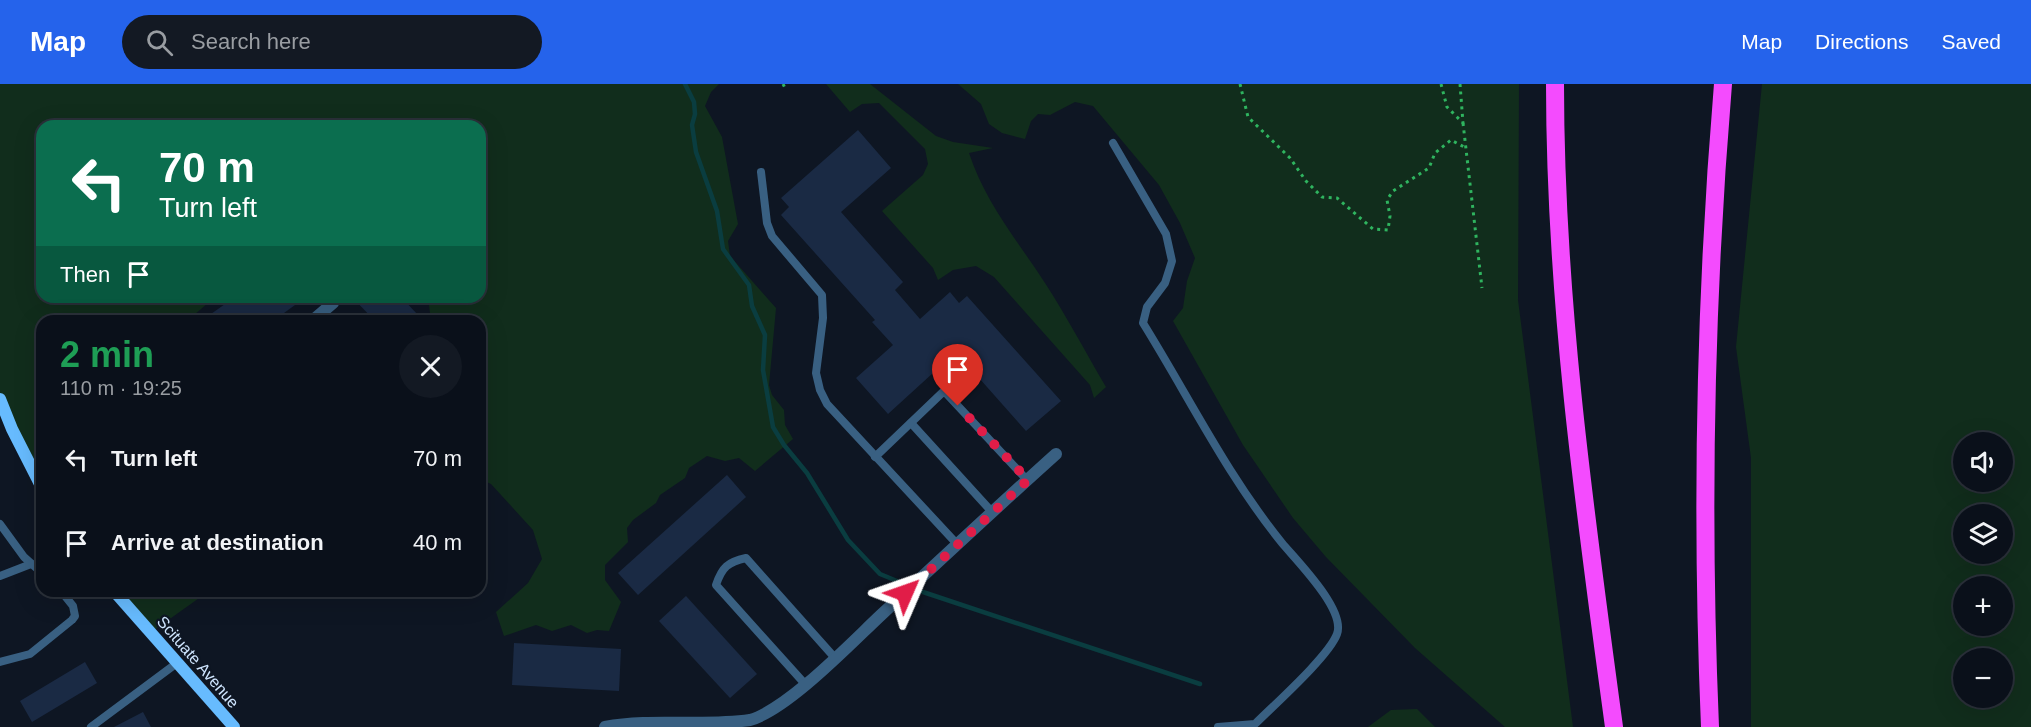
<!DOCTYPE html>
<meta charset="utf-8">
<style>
:root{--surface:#0a101a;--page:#131923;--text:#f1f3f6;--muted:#999da2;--line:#2a3039;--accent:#2563eb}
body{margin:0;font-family:Helvetica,sans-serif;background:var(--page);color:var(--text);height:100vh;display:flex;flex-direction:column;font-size:22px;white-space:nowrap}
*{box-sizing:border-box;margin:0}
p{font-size:20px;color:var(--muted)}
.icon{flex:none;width:33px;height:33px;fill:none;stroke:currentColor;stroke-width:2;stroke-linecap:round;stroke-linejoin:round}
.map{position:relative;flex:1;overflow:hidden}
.drawer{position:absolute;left:36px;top:231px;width:450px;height:282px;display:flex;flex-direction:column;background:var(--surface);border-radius:18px;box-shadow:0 6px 24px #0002,0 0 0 2px var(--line)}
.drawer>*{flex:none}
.guide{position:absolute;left:36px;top:36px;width:450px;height:183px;border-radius:18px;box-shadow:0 6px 24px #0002,0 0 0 2px var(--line);background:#0b6e4f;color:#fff;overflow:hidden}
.fabs{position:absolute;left:1953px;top:348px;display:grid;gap:12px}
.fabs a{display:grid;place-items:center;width:60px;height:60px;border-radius:50%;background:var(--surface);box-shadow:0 6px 24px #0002,0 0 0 2px var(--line);font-size:30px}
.pin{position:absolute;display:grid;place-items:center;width:51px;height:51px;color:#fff;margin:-62px -26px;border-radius:50% 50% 50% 0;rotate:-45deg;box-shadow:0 0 6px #0007}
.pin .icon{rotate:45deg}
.me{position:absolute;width:66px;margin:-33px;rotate:47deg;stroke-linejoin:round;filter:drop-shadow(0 0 4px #0008)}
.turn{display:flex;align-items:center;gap:21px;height:126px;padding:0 24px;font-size:27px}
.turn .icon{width:78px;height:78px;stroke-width:2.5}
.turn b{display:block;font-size:42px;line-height:51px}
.then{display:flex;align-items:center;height:57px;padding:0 24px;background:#0003;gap:12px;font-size:22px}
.round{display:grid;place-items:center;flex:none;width:63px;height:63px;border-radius:32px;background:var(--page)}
.head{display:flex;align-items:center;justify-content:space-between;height:102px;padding:0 24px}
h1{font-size:36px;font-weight:600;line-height:45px;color:#1e9e55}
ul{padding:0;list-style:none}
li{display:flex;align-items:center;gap:18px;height:84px;padding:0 24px}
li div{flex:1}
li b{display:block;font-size:22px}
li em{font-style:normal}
header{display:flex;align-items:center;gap:36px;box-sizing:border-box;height:84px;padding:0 30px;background:var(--accent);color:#fff}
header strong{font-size:28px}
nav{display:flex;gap:33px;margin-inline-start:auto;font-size:21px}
.search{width:420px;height:54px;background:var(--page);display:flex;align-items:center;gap:15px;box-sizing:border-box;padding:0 21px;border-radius:33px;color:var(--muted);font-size:22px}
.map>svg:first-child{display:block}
</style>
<header>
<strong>Map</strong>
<div class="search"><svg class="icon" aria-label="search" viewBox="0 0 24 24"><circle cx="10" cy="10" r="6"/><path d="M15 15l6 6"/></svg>Search here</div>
<nav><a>Map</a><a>Directions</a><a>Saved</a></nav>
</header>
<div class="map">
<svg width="2031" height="643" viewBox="0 0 2031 643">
<rect width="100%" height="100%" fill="#0e1623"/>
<g fill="#112d1c" fill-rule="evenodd">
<path d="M0 0H719L711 8 705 22 722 53 738 140 728 157 730 172 776 224 769 301 772 311 784 326 785 341 793 355 755 387 739 374 725 377 707 372 689 384 685 394 660 411 656 419 633 436 627 444 628 458 605 481V496L621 518 609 547 597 546 587 549 571 541 552 547 536 541 504 552 496 528 528 499 542 475 533 446 491 400 480 395V237H431L429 221 422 213H480V42H42V213H215L187 237H42V405L0 318Z"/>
<path d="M826 0H870L936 52 953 58 993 64 969 69C985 118 1017 156 1045 199 1067 233 1086 269 1106 303L1094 314 1090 301 994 193 976 182 953 186 938 196 933 184 882 127 923 91 928 80 925 65 879 19 862 20 850 28Z"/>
<path d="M958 0H1519L1518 216 1573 643H1505L1415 564 1326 473 1293 434 1243 361 1173 237 1183 224 1187 197 1195 174 1180 139 1159 101 1093 22 1075 18 1050 31 1038 30 1031 37 1025 55 1002 49 989 40 981 20Z"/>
<path d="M1762 0H2031V643H1751V374L1736 263ZM2002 358V398H1964V358ZM2002 430V470H1964V430ZM2002 502V542H1964V502ZM2002 574V614H1964V574Z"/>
<path d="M113 507H209L150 549Z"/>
<path d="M1417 625 1435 643H1368L1391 626Z"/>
</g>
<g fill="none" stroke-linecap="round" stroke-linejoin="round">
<g stroke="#0a3d40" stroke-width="4.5">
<path d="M685 0 694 18 695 30 692 41 696 68 717 127 723 165 749 201 752 222 765 251 763 286 773 343 784 361 807 389 848 456 880 490 897 497"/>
<path d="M923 508 1200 600"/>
</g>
</g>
<g fill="#1a2a44">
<path d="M858 46 891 84 841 128 903 198 895 206 920 235 950 208 959 219 967 212 1061 317 1026 347 956 268 888 330 856 294 893 261 872 238 875 236 781 131 789 123 781 114Z"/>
<path d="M235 213H306L273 237H201Z"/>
<path d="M352 213H401L418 231 411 237H375Z"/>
<path d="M727 391 746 413 638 511 618 489Z"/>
<path d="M686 512 757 590 730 614 659 537Z"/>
<path d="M514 559 621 565 619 607 512 601Z"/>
<path d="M85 578 97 599 32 638 20 617Z"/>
<path d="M143 628 151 643H114Z"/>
</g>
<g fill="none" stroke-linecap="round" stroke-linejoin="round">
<g stroke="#2fb45f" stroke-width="3" stroke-dasharray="3 4.5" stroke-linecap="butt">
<path d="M783 0 785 4"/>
<path d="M1240 0 1248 33 1290 74 1306 97 1322 113 1337 114 1373 145 1388 146 1390 132 1387 116 1393 107 1429 84 1435 69 1451 56 1466 64"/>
<path d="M1441 0 1447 23 1463 39 1460 0"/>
<path d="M1463 39 1482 204"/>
</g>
<g stroke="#396082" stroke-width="8">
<path d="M1113 59 1166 150 1172 177 1165 199 1147 223 1143 239C1189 313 1227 391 1282 459 1297 477 1346 526 1337 550 1329 572 1274 621 1255 640L1218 643"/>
<path d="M761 88 767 139 772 152 822 211 823 234 816 289 820 306 827 320 957 460"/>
<path d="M911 339 992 428"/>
<path d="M875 373 944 307 1027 396"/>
<path d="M0 440 24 473 42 489"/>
<path d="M0 492 31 480"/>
<path d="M0 578 30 570 72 536 75 532 73 522 61 507"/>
<path d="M805 600 716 501C722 483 728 478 746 474L835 574"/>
<path d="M91 643 177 579"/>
</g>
<g stroke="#396082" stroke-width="12">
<path d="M312 237 333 219"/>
<path d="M605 643C652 634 702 643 750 636 788 625 850 560 881 531 939 477 997 423 1056 370"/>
</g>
<g stroke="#67bbfe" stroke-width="12">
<path d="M0 315 12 345 42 404"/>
<path d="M114 507 234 643"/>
</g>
<g stroke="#f44bfe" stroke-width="18">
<path d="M1555 0C1555 216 1585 429 1614 643"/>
<path d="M1710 643C1701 429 1705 214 1723 0"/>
</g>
</g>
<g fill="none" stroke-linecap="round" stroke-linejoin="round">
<path stroke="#e11d48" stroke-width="10" stroke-dasharray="0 18" d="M905 509 1028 396 958 322"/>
</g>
<g text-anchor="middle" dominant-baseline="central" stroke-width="4.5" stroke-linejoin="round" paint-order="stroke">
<g font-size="16" fill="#d0e6ff" stroke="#0e1623">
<text transform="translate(198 578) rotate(49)">Scituate Avenue</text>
</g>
</g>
</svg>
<div class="fabs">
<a><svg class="icon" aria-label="sound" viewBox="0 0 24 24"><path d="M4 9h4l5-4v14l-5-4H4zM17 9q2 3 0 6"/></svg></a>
<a><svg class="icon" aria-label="layers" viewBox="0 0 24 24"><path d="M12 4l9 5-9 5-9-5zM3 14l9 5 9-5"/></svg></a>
<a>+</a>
<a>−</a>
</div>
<div class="pin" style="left:958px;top:322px;background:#d93025"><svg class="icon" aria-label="arrive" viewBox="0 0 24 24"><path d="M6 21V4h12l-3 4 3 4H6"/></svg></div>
<svg class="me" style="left:905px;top:509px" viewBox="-20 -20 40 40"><path d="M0-17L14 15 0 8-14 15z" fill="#e11d48" stroke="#fff" stroke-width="4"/></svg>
<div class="guide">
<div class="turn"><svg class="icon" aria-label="left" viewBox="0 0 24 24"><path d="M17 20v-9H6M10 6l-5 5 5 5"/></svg><div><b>70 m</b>Turn left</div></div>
<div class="then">Then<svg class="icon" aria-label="arrive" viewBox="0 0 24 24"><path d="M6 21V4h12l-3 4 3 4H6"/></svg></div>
</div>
<section class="drawer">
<div class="head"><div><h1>2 min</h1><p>110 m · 19:25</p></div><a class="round"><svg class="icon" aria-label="close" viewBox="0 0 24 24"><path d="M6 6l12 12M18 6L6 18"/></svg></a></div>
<ul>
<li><svg class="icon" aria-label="left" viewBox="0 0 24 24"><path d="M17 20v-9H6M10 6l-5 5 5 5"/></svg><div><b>Turn left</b></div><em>70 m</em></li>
<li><svg class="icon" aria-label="arrive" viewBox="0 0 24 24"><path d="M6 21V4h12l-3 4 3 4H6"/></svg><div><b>Arrive at destination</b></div><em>40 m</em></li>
</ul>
</section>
</div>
